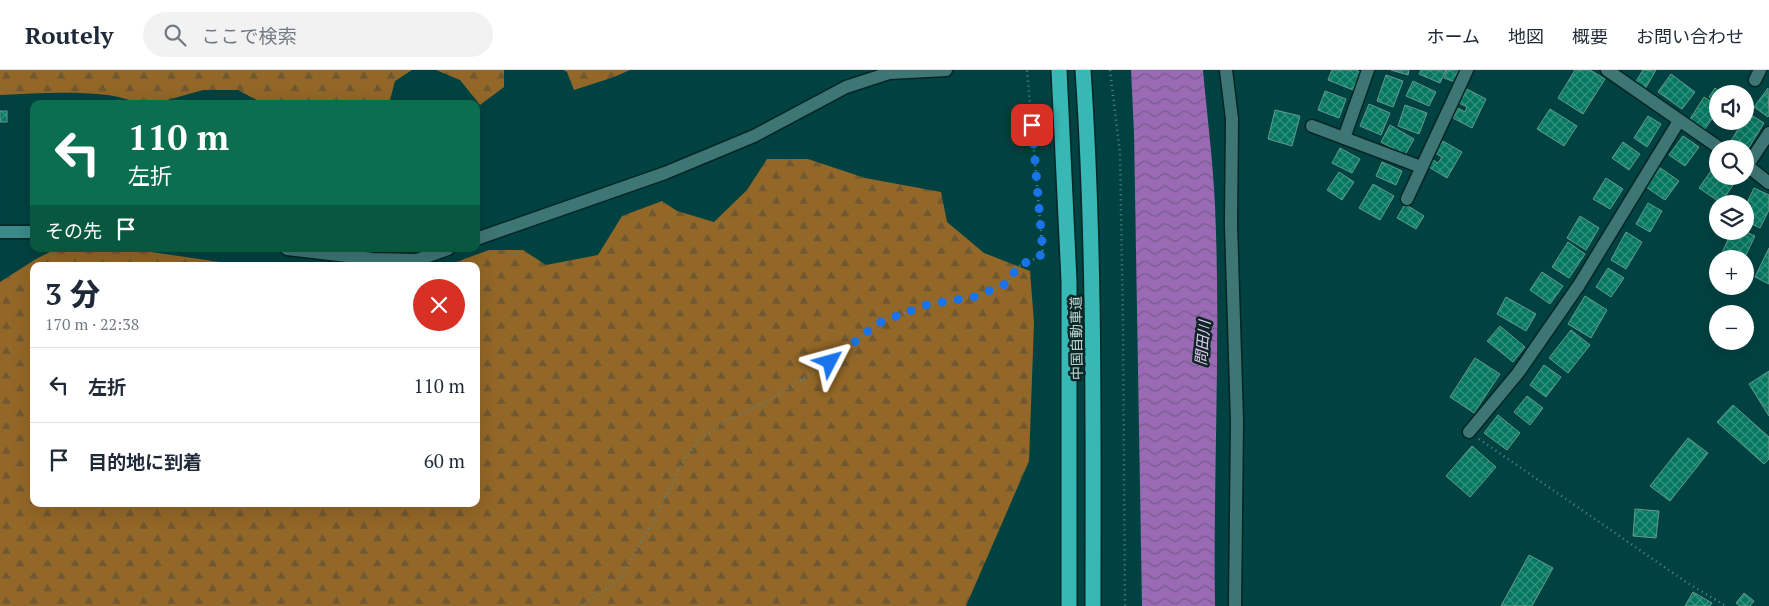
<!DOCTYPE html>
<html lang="ja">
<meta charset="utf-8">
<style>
:root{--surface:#fff;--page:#f2f2f3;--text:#1f2937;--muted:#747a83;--line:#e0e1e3}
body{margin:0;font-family:"PT Serif","Noto Sans JP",serif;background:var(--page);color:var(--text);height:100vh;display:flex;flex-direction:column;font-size:19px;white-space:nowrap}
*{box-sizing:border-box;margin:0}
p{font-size:16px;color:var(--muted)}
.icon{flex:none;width:28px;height:28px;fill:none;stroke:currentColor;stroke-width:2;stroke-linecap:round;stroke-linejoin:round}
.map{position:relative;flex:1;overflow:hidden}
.side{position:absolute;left:30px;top:192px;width:450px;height:245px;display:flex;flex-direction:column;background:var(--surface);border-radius:10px;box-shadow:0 5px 20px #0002}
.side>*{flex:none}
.top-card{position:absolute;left:30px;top:30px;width:450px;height:152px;border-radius:10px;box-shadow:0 5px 20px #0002;background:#0b6e4f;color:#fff;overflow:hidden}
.buttons{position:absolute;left:1709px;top:15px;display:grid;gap:10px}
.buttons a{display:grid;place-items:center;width:45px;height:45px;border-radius:50%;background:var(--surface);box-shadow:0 5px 20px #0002;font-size:25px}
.pin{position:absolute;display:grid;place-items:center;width:42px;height:42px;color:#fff;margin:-21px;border-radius:10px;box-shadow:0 2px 8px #0006}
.me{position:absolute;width:55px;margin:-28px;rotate:51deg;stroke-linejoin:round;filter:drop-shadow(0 0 4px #0008)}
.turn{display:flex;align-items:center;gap:18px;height:105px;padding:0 15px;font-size:22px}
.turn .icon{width:65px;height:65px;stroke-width:2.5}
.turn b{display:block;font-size:35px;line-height:42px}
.then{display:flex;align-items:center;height:48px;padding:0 15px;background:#0003;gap:10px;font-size:19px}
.round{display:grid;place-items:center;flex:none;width:52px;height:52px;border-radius:26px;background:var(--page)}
.overview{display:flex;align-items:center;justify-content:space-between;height:85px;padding:0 15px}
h1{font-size:30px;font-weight:800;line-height:38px}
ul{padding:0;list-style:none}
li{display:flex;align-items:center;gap:15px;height:75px;padding:0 15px;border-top:1px solid var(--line)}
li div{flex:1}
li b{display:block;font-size:19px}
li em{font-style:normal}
header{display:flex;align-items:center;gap:30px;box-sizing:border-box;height:70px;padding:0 25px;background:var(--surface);border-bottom:1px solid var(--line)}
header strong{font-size:24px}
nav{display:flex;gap:28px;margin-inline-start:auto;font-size:18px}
.search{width:350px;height:45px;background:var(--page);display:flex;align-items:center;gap:12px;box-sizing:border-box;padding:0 18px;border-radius:28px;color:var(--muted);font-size:19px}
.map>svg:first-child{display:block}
</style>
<header>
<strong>Routely</strong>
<div class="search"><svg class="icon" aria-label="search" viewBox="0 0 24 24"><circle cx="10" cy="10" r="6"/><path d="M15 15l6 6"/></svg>ここで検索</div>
<nav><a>ホーム</a><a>地図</a><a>概要</a><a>お問い合わせ</a></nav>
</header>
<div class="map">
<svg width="1769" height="536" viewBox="0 0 1769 536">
<defs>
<pattern id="forest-firs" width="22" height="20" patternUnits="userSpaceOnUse" patternTransform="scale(1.25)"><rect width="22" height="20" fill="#936727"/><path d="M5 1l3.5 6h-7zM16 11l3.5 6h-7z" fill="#6f5832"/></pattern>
<pattern id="water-waves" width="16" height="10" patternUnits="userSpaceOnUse" patternTransform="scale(1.25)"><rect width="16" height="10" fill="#9a6ab4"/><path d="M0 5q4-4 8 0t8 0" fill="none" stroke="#785c8c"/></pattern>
<pattern id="building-cross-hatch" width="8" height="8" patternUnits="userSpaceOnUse" patternTransform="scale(1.25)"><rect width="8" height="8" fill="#067861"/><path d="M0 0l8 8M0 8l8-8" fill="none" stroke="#34917e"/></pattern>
</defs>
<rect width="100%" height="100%" fill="#004241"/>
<g fill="url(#forest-firs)">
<path d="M0 0H412L395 11 389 34H264L238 20H203L153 34C137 34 123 27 108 25 72 21 36 23 0 25Z"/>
<path d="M436 0H504V17L480 35 460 10Z"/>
<path d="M563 0H630L614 7 574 20 567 2Z"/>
<path d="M767 89H808L865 108 941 122 947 152 984 183 1030 201 1034 253 1029 391 966 536H0V212L36 189 56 179H131L247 196H34V434H476V196H445L489 180H523L546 195 598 185 622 146 662 131 677 141 714 152 747 120Z"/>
</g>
<path fill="url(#water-waves)" d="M1131 0H1203C1207 45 1213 90 1215 136 1221 269 1213 403 1215 536H1142L1134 63Z"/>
<g fill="url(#building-cross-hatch)" stroke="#669889">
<path d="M1332 0H1356L1360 2 1353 20 1328 10Z"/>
<path d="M1391 0H1409L1408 5Z"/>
<path d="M1421 0H1446L1440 13 1419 4Z"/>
<path d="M1447 0H1459L1455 12 1444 8Z"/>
<path d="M1575 0H1590L1605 9 1583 44 1558 28Z"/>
<path d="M1643 0H1656L1645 19 1635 13Z"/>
<path d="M1671 4 1695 22 1682 39 1658 22Z"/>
<path d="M1386 5 1403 11 1393 37 1377 31Z"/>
<path d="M1413 11 1436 22 1429 36 1406 26Z"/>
<path d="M1715 18 1722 24H1718V33L1709 27Z"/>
<path d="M1768 18 1769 45 1768 47 1754 37Z"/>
<path d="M1467 19 1486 29 1472 58 1453 48 1458 38 1465 42 1467 37 1459 33Z"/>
<path d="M1325 21 1346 29 1339 48 1318 40Z"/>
<path d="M1704 27 1718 36V40L1705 59 1690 49Z"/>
<path d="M1369 34 1390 43 1381 65 1360 56Z"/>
<path d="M1405 35 1427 43 1419 64 1398 56Z"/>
<path d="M1550 39 1577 56 1564 76 1537 59Z"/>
<path d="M1275 40 1300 46 1292 76 1268 69Z"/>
<rect x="0" y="41" width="7" height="11"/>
<path d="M1748 43 1764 53 1745 84V79H1737L1729 74 1743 51H1745V47Z"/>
<path d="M1648 46 1661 54 1647 77 1634 68Z"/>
<path d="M1390 55 1414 69 1405 85 1381 72Z"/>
<path d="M1683 66 1699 77 1685 96 1669 85Z"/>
<path d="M1443 71 1462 82 1447 108 1429 97 1433 90 1438 93 1442 87 1435 83Z"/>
<path d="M1623 72 1640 84 1629 100 1612 88Z"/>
<path d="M1340 78 1360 89 1352 103 1332 93Z"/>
<path d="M1718 91V106H1739L1721 133 1699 118Z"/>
<path d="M1382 92 1402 101 1396 115 1376 106Z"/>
<path d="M1659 97 1679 111 1665 130 1646 117Z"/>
<path d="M1339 102 1354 112 1342 130 1327 120Z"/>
<path d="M1606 108 1623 119 1610 139 1593 129Z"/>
<path d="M1373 114 1394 126 1380 150 1359 138Z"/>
<path d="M1754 118 1769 125V140L1760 158 1745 151V137Z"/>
<path d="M1648 133 1662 141 1650 162 1636 154Z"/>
<path d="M1405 134 1424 146 1416 159 1397 148Z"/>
<path d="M1580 146 1599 158 1586 180 1567 168Z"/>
<path d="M1732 161H1744L1755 166 1744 189H1729L1721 185Z"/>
<path d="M1626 162 1642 172 1626 199 1611 190Z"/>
<path d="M1568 172 1585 184 1569 208 1552 197Z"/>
<path d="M1769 178V214L1755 207Z"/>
<path d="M1608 198 1624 208 1611 227 1596 217Z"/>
<path d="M1542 202 1563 216 1550 234 1530 220Z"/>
<path d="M1585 226 1607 240 1591 268 1568 254Z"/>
<path d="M1506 227 1536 244 1526 261 1497 244Z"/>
<path d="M1500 256 1525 277 1513 292 1487 271Z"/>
<path d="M1571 260 1590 275 1568 303 1549 288Z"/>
<path d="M1475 288 1500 304 1474 343 1450 327Z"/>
<path d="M1544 295 1561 307 1546 327 1530 315Z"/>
<path d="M1769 301V346L1749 314Z"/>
<path d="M1527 326 1543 338 1530 355 1514 342Z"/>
<path d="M1733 335 1769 367V389L1764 394 1717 352Z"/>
<path d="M1498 345 1520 363 1507 380 1484 363Z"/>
<path d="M1688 368 1708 383 1670 431 1650 416Z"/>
<path d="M1472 376 1496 397 1470 427 1446 406Z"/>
<path d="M1635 439 1659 441 1656 468 1633 466Z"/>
<path d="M1529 485 1553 498 1532 536H1501Z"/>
<path d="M1693 522 1712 533 1710 536H1685Z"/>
<path d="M1744 523 1754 531 1750 536H1740L1736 533Z"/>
</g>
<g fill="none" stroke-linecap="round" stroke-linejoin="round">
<g stroke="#062525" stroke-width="15">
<g id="street">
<path d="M1226 0 1232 49 1231 154 1237 351 1235 536"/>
<path d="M1607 0 1721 79"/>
<path d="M1755 10 1760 0"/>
<path d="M1312 56 1421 97"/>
<path d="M1344 68 1368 0"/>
<path d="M1745 94 1769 113"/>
<path d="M1747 96 1769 63"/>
<path d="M1407 129 1467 0"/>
<path d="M476 169 665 103 754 66 846 17 889 3 946 0"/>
<path d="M287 179 373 189 417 190 448 179"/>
<path d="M1469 362 1518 303 1579 215 1679 51"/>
</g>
</g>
<g stroke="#062525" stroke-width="15">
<path id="secondary" d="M0 162H34"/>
</g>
<g stroke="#062525" stroke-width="18">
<g id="highway">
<path d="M1059 0 1069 211V536"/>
<path d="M1083 0C1095 178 1093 357 1093 536"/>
</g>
</g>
<g stroke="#568886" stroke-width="2.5" stroke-dasharray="1 4" stroke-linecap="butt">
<path d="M1110 0 1120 83 1123 255 1125 536"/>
<path d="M1479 369 1686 512 1726 536"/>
<path d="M581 536 620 509 660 439 684 389 702 368 726 351 768 331 830 292 878 253 929 234 974 227 1008 213 1017 197 1043 185 1027 0"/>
</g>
<use href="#street" stroke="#3e7675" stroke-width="12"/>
<use href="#secondary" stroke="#3c8a88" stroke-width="12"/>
<use href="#highway" stroke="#38b8b5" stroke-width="15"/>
</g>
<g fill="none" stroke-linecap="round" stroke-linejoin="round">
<path stroke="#1a73e8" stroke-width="9" stroke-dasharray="0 16.2" d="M830 292 878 253 929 234 974 227 1008 213 1017 197 1043 184 1032 55"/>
</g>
<g text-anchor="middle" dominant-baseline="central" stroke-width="5" stroke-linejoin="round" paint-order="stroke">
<g font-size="14" fill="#c0dddb" stroke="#0d2524">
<text transform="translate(1076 268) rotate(-91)">中国自動車道</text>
</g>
<g font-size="15" font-style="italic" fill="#e2c9f1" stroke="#0d2524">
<text transform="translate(1202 273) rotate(-85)">問田川</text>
</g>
</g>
</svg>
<div class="buttons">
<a><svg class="icon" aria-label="sound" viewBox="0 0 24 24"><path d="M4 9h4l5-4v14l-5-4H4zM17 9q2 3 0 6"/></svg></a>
<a><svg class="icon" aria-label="search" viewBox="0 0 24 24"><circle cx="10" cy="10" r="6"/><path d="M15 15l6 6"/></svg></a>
<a><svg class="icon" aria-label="layers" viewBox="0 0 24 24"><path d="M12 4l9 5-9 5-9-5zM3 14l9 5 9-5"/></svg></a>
<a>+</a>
<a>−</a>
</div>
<div class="pin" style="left:1032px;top:55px;background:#d93025"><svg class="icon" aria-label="arrive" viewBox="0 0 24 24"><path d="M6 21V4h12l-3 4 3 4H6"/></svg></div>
<svg class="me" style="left:830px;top:292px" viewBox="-20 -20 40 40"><path d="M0-17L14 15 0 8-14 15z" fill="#1a73e8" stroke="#fff" stroke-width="4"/></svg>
<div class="top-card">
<div class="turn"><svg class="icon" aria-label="left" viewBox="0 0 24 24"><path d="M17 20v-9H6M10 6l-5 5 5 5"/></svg><div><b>110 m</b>左折</div></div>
<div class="then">その先<svg class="icon" aria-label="arrive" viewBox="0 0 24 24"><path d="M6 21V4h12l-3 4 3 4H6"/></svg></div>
</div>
<section class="side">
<div class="overview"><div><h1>3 分</h1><p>170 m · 22:38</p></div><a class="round" style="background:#d93025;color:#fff"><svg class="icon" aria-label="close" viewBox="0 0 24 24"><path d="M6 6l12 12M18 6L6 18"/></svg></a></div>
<ul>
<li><svg class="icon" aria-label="left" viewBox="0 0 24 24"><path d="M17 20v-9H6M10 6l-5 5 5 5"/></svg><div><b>左折</b></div><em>110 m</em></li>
<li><svg class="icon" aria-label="arrive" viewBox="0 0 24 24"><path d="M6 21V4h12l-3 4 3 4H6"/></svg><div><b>目的地に到着</b></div><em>60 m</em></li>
</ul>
</section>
</div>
